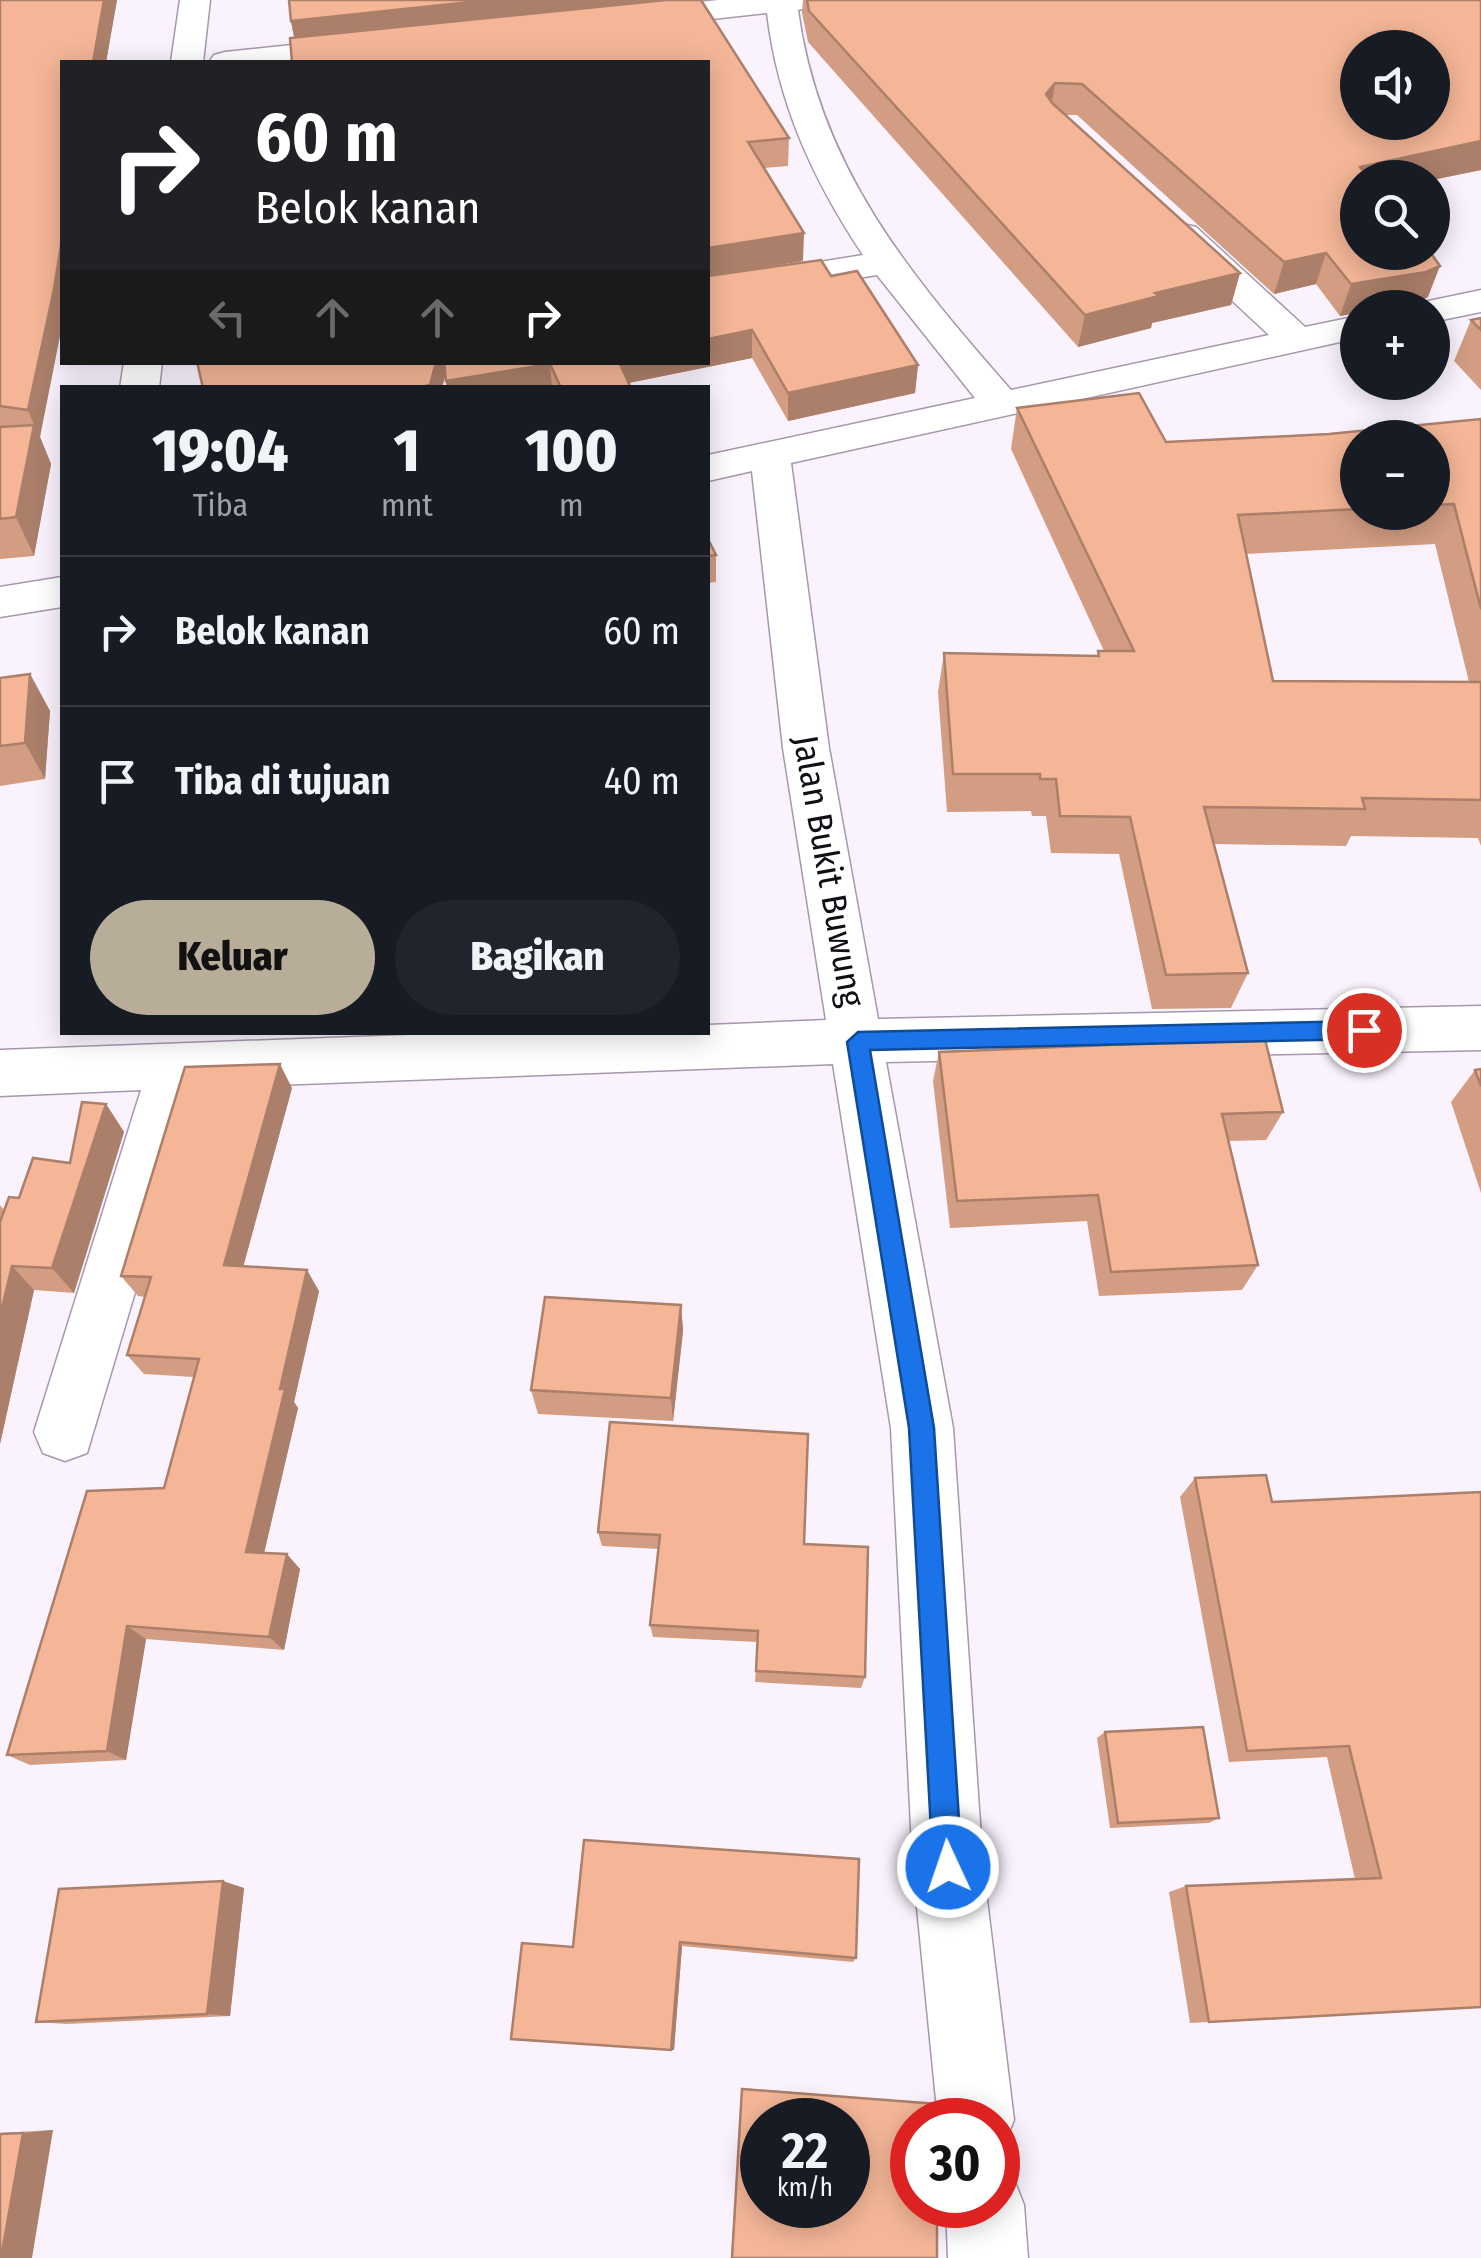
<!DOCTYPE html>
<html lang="id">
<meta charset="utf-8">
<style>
:root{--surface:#171b24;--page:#20242c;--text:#f1f3f6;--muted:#9ea1a6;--line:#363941;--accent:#b7ad99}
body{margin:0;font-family:"Fira Sans Condensed",sans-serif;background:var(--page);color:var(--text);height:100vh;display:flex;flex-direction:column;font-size:38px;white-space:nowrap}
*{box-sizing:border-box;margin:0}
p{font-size:32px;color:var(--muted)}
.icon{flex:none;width:55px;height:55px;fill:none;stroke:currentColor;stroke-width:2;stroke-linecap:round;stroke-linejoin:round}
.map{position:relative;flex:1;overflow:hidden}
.panel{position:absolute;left:60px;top:385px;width:650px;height:650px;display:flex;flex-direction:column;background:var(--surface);border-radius:0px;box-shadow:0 5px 25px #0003}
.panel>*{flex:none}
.banner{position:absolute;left:60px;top:60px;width:650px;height:305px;border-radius:0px;box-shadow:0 5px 25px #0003;background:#202124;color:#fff;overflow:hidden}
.buttons{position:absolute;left:1340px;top:30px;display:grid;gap:20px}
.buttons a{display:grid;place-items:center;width:110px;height:110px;border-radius:50%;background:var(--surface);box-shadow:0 5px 25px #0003;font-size:50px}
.speed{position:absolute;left:740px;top:2098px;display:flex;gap:20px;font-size:50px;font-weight:700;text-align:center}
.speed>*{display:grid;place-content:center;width:130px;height:130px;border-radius:50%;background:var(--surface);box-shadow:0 5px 25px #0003;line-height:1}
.speed small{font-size:25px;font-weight:400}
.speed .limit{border:15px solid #d22;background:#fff;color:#111}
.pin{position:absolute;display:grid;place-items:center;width:85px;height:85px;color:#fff;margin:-42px;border:5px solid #fff;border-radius:50%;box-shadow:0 2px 10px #0007}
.me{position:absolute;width:110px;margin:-55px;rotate:357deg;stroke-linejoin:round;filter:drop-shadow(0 0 8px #0008)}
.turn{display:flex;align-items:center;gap:35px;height:210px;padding:0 30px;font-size:45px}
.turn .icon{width:130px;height:130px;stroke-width:2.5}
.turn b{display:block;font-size:70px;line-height:85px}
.lanes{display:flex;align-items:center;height:95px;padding:0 30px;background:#0003;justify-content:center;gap:50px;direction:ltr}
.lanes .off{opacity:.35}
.eta{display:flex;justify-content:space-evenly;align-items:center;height:170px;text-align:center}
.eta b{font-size:60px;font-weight:800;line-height:70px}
.cta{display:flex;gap:20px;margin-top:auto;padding:20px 30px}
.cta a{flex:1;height:115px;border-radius:60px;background:var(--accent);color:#111;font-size:40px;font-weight:800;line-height:115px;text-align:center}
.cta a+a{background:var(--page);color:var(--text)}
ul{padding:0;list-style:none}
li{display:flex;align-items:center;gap:30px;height:150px;padding:0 30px;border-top:2px solid var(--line)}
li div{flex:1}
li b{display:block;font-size:38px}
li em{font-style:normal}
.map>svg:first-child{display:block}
</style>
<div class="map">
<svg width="1481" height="2258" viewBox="0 0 1481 2258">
<rect width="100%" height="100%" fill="#faf3fe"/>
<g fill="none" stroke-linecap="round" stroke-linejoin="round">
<g stroke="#a797af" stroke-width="3">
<g id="minor">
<path d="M180 0H210L203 62H171Z"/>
<path d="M718 0H817L813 7 798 10C819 167 910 275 1011 390L1269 335 1170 243 1165 235 1170 227 1183 224 1196 227 1305 327 1358 316V338L791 463 829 748 878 1019 1481 1006V1050L886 1062 953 1428 983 1867 1014 2120 1003 2147 998 2149V2120H938L913 1867 891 1428 833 1064 196 1088 87 1453 65 1461 43 1453 34 1432 141 1090 0 1096V1050L490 1032H708V1025L826 1020 783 748 752 471 708 481V455L975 398 877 275 708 302V280L863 255C813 180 778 104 767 13L631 28 620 26 615 19 620 12 631 10Z"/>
<path d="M367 37 378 40 383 47 378 54 311 62H209L214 55 225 52Z"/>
<path d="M1481 290V312L1432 322V308H1416L1419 303Z"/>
<path d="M124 362H162L159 388H120Z"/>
<path d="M62 577V607L0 617V587Z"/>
<path d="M998 2171 1013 2177 1024 2205 1028 2258H948L946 2205H998Z"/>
</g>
</g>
<use href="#minor" fill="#fff" fill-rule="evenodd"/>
</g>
<g fill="#d29d82" fill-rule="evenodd">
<path d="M0 0H117L106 62H62L40 437 51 464 34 556 0 559Z"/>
<path d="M803 0H1481V170L1432 180V178H1358L1428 297 1414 304 1392 308H1358L1340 316 1316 284 1274 294 1077 115H1065L1240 273 1231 305 1152 323 1151 328 1078 347 808 42 802 13Z"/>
<path d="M291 21 789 138 788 166 764 168 803 261 709 276H831L918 365 915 393 788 421 752 358 629 383 631 388H447L445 375 442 388H203L197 362H708L294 38Z"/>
<path d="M1481 318V390L1454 361 1471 320Z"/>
<path d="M1017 408 1166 442 1329 434 1481 419V846L1478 838 1351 836 1346 846 1214 844 1248 973 1231 1008 1152 1009 1119 854 1051 853 1046 816H1032L1031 811 947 812 938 692 944 653 1097 656 1098 651H1104L1011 449ZM1358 438H1432V512H1358ZM1435 544 1469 682 1273 681 1246 554Z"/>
<path d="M708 539 716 555V582L708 583Z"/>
<path d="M30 674 50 711 45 779 0 786V678Z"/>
<path d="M1176 1030 1283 1112 1266 1140 1229 1141 1258 1265 1242 1290 1099 1296 1087 1221 950 1228 933 1081 939 1052 1153 1043 1154 1040 1172 1039Z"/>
<path d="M1481 1069V1193L1451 1102 1475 1070Z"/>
<path d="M292 1088 243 1266 319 1291 294 1402 298 1408 264 1553 300 1569 284 1650 146 1639 126 1760 30 1765 7 1755 164 1488 194 1377 144 1374 127 1355 145 1297 138 1296 121 1276Z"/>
<path d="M106 1104 124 1132 74 1293 34 1290 0 1444V1205L4 1210 19 1198 70 1163Z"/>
<path d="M681 1305 683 1331 673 1421 538 1414 531 1390Z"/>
<path d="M1195 1478 1272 1502 1481 2007 1190 2023 1169 1892 1186 1886 1355 1879 1327 1757 1229 1762 1180 1497Z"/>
<path d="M598 1532 804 1544 865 1677 861 1688 755 1682 758 1642 653 1637 650 1625 659 1549 602 1546Z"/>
<path d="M1105 1732 1219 1818 1209 1823 1110 1828 1097 1738Z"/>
<path d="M584 1840 856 1958 853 1962 682 1946 674 2050 573 1947Z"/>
<path d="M244 1888 230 2016 67 2024 36 2022Z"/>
<path d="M742 2088 930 2103 937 2104 731 2258Z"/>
<path d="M53 2130 0 2258V2133Z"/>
</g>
<g fill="#ab7f6a">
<path d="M104 0H117L106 62H93Z"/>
<path d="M489 0H680L295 41 291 21Z"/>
<path d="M1055 83 1050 114 1046 94Z"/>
<path d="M1481 141V170L1432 180V178H1358L1360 167Z"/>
<path d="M804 233 803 261 708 276V248Z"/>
<path d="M62 239V326L40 437 51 464 34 556 16 517 34 425 28 410Z"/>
<path d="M1326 253 1316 284 1274 294 1284 262Z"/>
<path d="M1440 266 1428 297 1414 304 1392 308H1358V313L1340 316 1351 284Z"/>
<path d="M1240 273 1231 305 1152 323 1151 328 1078 347 1085 315 1155 293Z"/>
<path d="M752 330V358L618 385 616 362H708V339Z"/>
<path d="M436 362H445L446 372 442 388H416Z"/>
<path d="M550 364 552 388H447L446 381Z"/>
<path d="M918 365 915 393 788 421V393Z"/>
<path d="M30 674 50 711 45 779 25 743Z"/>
<path d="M280 1064 292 1088 238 1286 224 1265Z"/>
<path d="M106 1104 124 1132 74 1293 52 1268Z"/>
<path d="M12 1266 34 1290 0 1444V1316Z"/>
<path d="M307 1270 319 1291 294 1402 298 1408 261 1566 246 1552 280 1389Z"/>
<path d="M681 1305 683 1331 673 1421 671 1398Z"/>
<path d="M287 1554 300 1569 284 1650 269 1637Z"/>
<path d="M127 1626 146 1639 126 1760 107 1751Z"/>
<path d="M223 1881 244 1888 230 2016 207 2014Z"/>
<path d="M680 1942 682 1946 674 2050H671Z"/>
<path d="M53 2130 32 2258H1L23 2133Z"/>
</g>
<g fill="#f4b697" stroke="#ab7f6a" stroke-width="2.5" fill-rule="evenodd">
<path d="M0 0H104L93 62H62V239L54 289 28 410 0 406Z"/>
<path d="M289 0H489L291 21Z"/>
<path d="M666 0H701L789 138 748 142 804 233 708 248V62H292L290 38Z"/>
<path d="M807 0H1481V141L1360 167 1369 178H1358V252H1430L1440 266 1426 272 1351 284 1326 253 1284 262 1082 84 1055 83 1046 94 1052 103 1240 273 1155 293 1159 296 1085 315 809 11ZM1358 48H1432V122H1358Z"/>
<path d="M821 260 831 276 857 271 918 365 788 393 752 330 708 339V276Z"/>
<path d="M1481 318V330L1471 320Z"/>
<path d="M197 362H436L430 385 416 388H203Z"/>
<path d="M444 362H619L631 388H561L550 364 446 381Z"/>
<path d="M1139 393 1166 442 1329 434 1481 419V609L1454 504 1432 505V438H1358V509L1238 515 1273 681 1481 682V800L1362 798 1365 809 1204 807 1248 973 1166 975 1130 817 1060 816 1056 779H1040V774H953L944 653 1099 656 1098 651H1134L1017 408Z"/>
<path d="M34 425 16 517 0 519V427Z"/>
<path d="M708 539 716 555 708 556Z"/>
<path d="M30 674 25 743 0 746V678Z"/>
<path d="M1259 1029 1264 1035 1283 1112 1222 1114 1258 1265 1111 1272 1098 1195 957 1201 939 1052 1155 1043 1154 1040 1178 1039 1176 1030Z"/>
<path d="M280 1064 224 1265 307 1270 280 1389H285L246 1552 287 1554 269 1637 127 1626 107 1751 7 1755 87 1491 164 1488 199 1359 127 1355 151 1277 121 1276 185 1067Z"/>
<path d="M1481 1069V1086L1475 1070Z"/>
<path d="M82 1102 106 1104 52 1268 12 1266 0 1316V1222L9 1197 19 1198 33 1158 70 1163Z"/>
<path d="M545 1297 681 1305 671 1398 531 1390Z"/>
<path d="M610 1422 808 1434 804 1544 868 1547 865 1677 756 1671 758 1631 650 1625 660 1535 598 1532Z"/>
<path d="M1266 1475 1272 1502 1481 1492V2007L1209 2022 1186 1886 1381 1878 1349 1746 1247 1751 1195 1478Z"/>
<path d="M1203 1727 1219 1818 1118 1823 1105 1732Z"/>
<path d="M584 1840 859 1859 856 1958 680 1942 671 2050 511 2039 522 1943 573 1947Z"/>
<path d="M223 1881 207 2014 36 2022 59 1889Z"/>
<path d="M742 2089 937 2104V2120H912V2205H937V2258H732ZM762 2120H848V2205H762Z"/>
<path d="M23 2133 1 2258H0V2134Z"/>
</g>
<path fill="#1a73e8" stroke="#114b97" stroke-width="2.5" d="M1364 1021 1375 1030 1364 1039 870 1050 934 1428 962 1867 958 1877 948 1882 937 1877 933 1867 909 1428 847 1042 858 1032Z"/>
<g text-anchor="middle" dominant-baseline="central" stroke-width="8" stroke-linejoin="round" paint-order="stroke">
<g font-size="35" fill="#130d16" stroke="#fff">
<text transform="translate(829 871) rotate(80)">Jalan Bukit Buwung</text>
</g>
</g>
</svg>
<div class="buttons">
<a><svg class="icon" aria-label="sound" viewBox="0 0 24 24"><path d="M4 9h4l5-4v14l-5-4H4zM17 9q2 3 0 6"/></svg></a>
<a><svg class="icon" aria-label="search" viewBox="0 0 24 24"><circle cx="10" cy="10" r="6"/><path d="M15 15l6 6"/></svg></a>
<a>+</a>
<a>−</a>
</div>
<div class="speed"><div>22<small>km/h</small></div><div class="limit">30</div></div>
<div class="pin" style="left:1364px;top:1030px;background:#d93025"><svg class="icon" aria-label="arrive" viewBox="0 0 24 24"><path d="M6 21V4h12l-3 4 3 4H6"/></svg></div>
<svg class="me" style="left:948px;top:1867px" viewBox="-20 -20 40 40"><circle r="17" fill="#1a73e8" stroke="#fff" stroke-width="3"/><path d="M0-11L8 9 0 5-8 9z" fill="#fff"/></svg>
<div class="banner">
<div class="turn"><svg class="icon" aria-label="right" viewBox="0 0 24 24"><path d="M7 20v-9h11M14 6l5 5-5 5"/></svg><div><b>60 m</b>Belok kanan</div></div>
<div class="lanes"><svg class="icon off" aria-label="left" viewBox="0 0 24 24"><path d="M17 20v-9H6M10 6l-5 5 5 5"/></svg><svg class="icon off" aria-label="ahead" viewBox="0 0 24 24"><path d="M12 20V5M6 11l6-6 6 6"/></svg><svg class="icon off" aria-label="ahead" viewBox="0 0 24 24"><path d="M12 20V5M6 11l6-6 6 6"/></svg><svg class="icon" aria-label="right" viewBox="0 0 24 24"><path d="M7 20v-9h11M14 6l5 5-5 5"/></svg></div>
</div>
<section class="panel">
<div class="eta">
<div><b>19:04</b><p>Tiba</p></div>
<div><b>1</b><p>mnt</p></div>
<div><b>100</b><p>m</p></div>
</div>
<ul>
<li><svg class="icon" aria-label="right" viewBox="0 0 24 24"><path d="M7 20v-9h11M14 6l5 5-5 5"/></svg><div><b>Belok kanan</b></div><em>60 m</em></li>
<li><svg class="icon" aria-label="arrive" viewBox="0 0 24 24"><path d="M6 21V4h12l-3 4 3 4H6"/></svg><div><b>Tiba di tujuan</b></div><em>40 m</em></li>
</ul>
<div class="cta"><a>Keluar</a><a>Bagikan</a></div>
</section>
</div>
